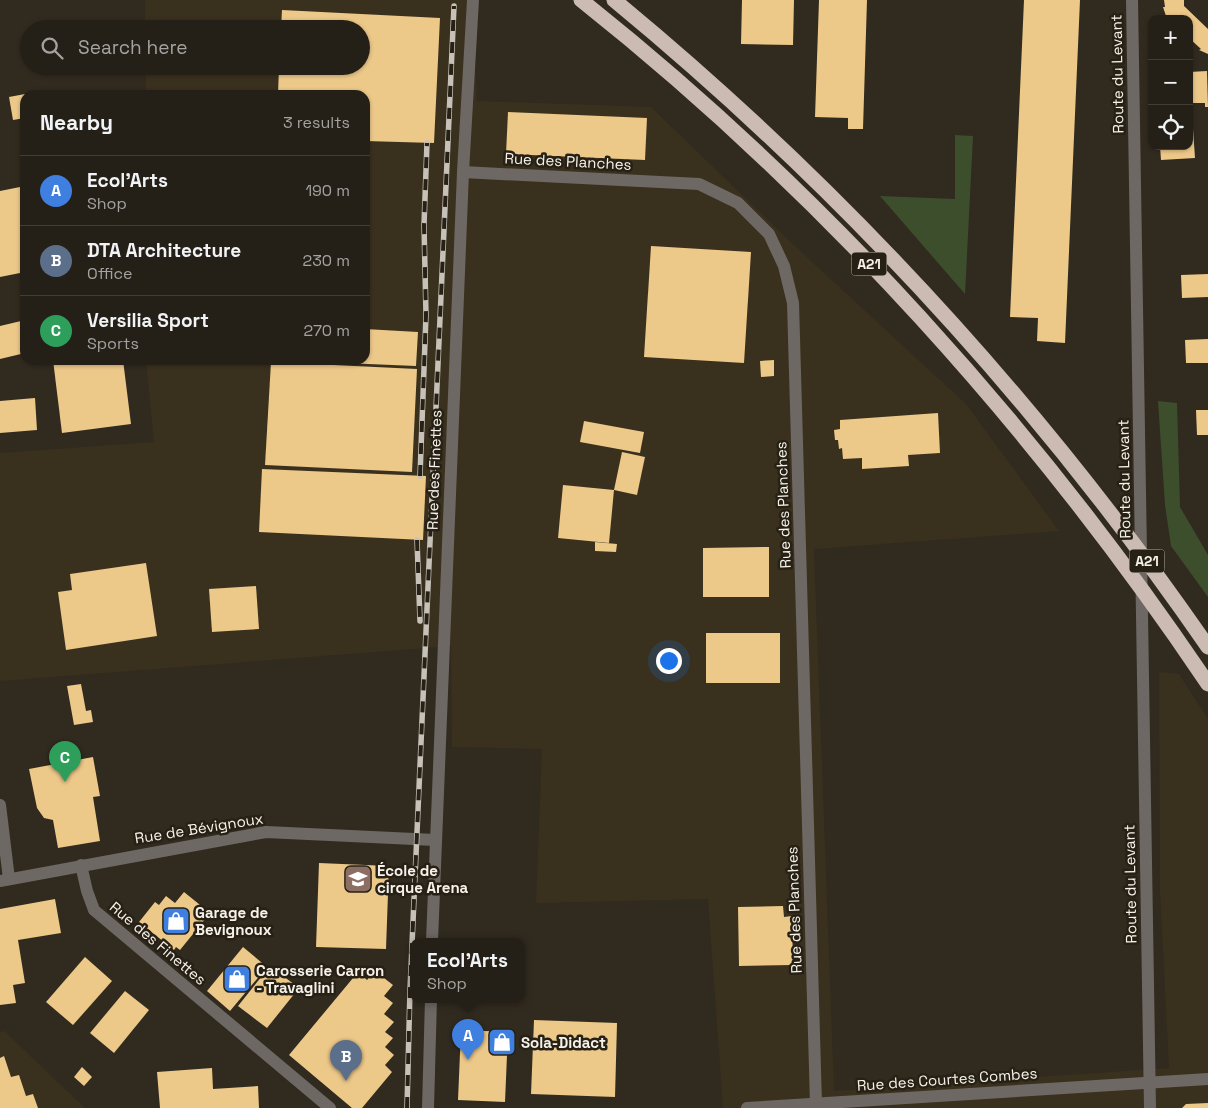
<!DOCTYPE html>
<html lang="en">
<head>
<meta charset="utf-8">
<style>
  :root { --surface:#252017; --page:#312d24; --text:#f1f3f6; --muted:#a3a3a1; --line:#423e36; --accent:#1a73e8 }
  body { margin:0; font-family:"Space Grotesk",sans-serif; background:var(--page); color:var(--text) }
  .controls { position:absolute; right:15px; top:15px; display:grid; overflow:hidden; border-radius:10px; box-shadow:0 1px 4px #0004 }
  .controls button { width:45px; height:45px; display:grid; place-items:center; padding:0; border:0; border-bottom:1px solid var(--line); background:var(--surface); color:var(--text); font:25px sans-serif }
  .you { position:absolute; left:668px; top:660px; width:18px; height:18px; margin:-12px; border:4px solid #fff; border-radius:50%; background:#1a73e8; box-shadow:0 0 0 8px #1a73e833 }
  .badge { display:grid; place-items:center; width:32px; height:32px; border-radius:50%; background:var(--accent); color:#fff; font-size:16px; font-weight:700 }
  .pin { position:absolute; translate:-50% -41px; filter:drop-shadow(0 1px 2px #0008) }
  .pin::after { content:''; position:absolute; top:26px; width:18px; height:15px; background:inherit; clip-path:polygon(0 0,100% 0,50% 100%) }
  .popup { position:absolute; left:410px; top:938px; width:115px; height:65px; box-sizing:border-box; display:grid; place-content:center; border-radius:10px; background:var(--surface); filter:drop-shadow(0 1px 4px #0005); font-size:16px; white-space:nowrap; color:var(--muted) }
  .popup b { font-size:19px; color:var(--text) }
  .popup::after { content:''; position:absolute; left:50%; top:100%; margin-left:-10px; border:10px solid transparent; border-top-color:var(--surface) }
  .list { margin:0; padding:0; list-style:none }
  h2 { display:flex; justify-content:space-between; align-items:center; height:65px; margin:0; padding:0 20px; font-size:21px }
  h2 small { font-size:16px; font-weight:400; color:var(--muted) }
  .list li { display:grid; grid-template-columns:32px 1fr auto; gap:15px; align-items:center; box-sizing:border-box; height:70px; padding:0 20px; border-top:1px solid var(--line) }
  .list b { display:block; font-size:19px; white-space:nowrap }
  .list p { margin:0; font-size:16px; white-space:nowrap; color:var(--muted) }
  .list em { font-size:16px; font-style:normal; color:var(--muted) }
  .icon { flex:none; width:28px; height:28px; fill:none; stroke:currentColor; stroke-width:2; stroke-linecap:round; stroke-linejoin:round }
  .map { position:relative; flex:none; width:1208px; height:1108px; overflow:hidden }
  .search { position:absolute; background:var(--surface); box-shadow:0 1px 4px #0004; left:20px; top:20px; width:350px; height:55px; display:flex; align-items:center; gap:12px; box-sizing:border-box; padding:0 18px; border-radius:28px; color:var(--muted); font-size:19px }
  .panel { position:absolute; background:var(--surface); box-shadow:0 1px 4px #0004; left:20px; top:90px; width:350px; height:275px; border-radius:15px }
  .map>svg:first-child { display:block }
</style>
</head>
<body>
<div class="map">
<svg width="1208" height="1108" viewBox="0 0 1208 1108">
  <rect width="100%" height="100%" fill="#312a1f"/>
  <g fill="#3a301e">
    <polygon points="145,0 472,0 477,101 651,107 797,248 966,404 1059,531 814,549 834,1091 1169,1068 1160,891 1159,672 1179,674 1208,719 1208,1108 723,1108 708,899 536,903 542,749 452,747 451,646 0,681 0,453 154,442 146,360 365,360 365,95 146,95 146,66 361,66 361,29 145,29"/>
    <polygon points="4,1031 85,1108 0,1108 0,1032"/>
  </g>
  <g fill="#3d4e2c">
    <polygon points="955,135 973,136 965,294 880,196 955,199"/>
    <polygon points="1158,401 1177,403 1180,507 1208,555 1208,597 1171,546 1165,505"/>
  </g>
  <g fill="#ecc889">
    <polygon points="742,0 794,0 793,45 741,44"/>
    <polygon points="819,0 867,0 863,129 848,129 848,118 815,117"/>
    <polygon points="1024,0 1080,0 1065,343 1037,341 1038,318 1010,317"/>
    <polygon points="1164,0 1184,0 1184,6 1208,29 1208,54 1199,50 1201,49 1189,38 1189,19 1167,19 1163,7 1165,7"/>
    <polygon points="282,10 440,18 434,143 365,141 365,95 278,95 279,66 361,66 361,29 281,29"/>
    <polygon points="1207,71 1208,107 1205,107 1205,103 1189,103 1189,72"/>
    <polygon points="25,94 25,118 13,120 9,97"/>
    <polygon points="508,112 647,118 645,160 506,154"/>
    <polygon points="1189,129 1193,129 1195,158 1161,160 1160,146 1189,146"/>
    <polygon points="25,186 25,272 0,277 0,191"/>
    <polygon points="651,246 751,252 744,363 644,357"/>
    <polygon points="1208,274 1208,297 1182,298 1181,275"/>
    <polygon points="21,321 25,353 0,359 0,326"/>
    <polygon points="365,329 418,332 416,366 320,362 365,360"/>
    <polygon points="1208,339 1208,363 1186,363 1185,340"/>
    <polygon points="53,360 123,360 131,424 62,433"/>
    <polygon points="774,360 774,376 761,377 760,361"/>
    <polygon points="271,362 417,369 412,472 265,465"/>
    <polygon points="35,398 37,430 0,433 0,401"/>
    <polygon points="1196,410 1208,410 1208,435 1197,435"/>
    <polygon points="938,413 940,453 908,455 909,466 862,469 862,458 843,459 842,448 839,449 838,440 835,440 834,430 840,429 840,420"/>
    <polygon points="584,421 644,432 640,453 580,442"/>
    <polygon points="622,452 645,457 637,495 614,490"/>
    <polygon points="262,469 426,476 423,540 259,532"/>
    <polygon points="563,485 614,490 609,543 558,538"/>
    <polygon points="595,542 617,544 616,552 595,551"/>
    <polygon points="769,547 769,597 703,597 703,548"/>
    <polygon points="146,563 157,636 66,650 58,592 72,590 70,574"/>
    <polygon points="256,586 259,629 212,632 209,589"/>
    <rect x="706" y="633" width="74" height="50"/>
    <polygon points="81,684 86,711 91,710 93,722 74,725 67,686"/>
    <polygon points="93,757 100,796 93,797 100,841 58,848 53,820 44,818 37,808 29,769"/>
    <polygon points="319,863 389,866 386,949 316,947"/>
    <polygon points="184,892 210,913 180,950 176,947 174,950 139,922 155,902 159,905 166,896 175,903"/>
    <polygon points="55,899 61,933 18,940 25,983 13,985 16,1003 0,1005 0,909"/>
    <polygon points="783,906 784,917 792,916 793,965 739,966 738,907"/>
    <polygon points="243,947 267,967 230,1011 207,991"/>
    <polygon points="85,957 112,981 73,1025 46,1002"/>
    <polygon points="270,966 299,988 267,1028 238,1006"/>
    <polygon points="375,971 393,985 384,996 393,1003 384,1014 394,1022 385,1032 393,1038 385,1047 394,1055 385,1065 392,1072 362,1108 352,1108 289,1055 358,972 367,980"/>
    <polygon points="125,991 149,1010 114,1053 90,1033"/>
    <polygon points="534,1020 617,1023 615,1097 531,1094"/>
    <polygon points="461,1030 508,1032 505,1102 458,1100"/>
    <polygon points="4,1056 11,1077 19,1075 26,1096 33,1094 38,1108 0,1108 0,1058"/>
    <polygon points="82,1067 92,1077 84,1086 74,1077"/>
    <polygon points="212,1068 213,1089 258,1086 259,1108 160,1108 157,1072"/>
    <polygon points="1208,1103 1208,1108 1182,1108 1186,1104"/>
  </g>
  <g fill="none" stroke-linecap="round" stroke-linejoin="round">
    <g stroke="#6e6864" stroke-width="12">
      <polyline points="1132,0 1150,1108"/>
      <polyline points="463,172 699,184 738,203 769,234 784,266 793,303 816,1104"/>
      <polyline points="0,805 9,879"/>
      <polyline points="81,865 87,891 94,910 330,1108"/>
      <polyline points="0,881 266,832 435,840"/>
      <polyline points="432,941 463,172 473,0"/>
      <polyline points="428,1108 431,999"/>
      <polyline points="747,1108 1208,1079"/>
    </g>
    <g stroke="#cbbbb2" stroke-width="15">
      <path d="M581,0c243,193 454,427 627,684"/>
      <path d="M614,0c227,187 427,405 594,647"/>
    </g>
    <defs>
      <g id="rail">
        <polyline points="420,476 426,315 424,225 427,143"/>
        <polyline points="417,540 420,621"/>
        <polyline points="407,1108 410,989 454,6"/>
      </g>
    </defs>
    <use href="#rail" stroke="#c7c2b9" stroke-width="5.5"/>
    <use href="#rail" stroke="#272115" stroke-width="4" stroke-dasharray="11" stroke-linecap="butt"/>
  </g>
  <defs>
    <symbol id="school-square" viewBox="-11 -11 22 22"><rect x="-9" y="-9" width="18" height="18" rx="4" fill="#8d6e63" stroke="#272115"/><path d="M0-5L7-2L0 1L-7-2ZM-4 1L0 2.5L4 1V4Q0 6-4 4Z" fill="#fff"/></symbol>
    <symbol id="shop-square" viewBox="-11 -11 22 22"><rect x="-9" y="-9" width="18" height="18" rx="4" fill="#3f7fe0" stroke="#272115"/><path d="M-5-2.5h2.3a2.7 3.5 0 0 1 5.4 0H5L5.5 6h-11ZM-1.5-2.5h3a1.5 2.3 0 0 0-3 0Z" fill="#fff"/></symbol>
  </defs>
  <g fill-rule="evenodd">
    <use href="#school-square" x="342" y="863" width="32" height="32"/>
    <use href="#shop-square" x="160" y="905" width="32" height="32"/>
    <use href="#shop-square" x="221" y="963" width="32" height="32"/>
    <use href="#shop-square" x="486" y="1026" width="32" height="32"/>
  </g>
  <g text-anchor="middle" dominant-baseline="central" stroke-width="5" stroke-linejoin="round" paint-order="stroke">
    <g fill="#272115" stroke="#b8b3aa" stroke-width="1">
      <rect x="851.5" y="252.5" width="35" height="23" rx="4"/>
      <rect x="1129.5" y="549.5" width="35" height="23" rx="4"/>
    </g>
    <g font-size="14" font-weight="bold" fill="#f6f2ea">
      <text x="869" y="264">A21</text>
      <text x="1147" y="561">A21</text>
    </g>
    <g font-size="15" fill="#f6f2ea" stroke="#272115">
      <text transform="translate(1117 74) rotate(-91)">Route du Levant</text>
      <text transform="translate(568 161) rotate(3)">Rue des Planches</text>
      <text transform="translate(434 470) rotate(-88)">Rue des Finettes</text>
      <text transform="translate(1124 479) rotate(-91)">Route du Levant</text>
      <text transform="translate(783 505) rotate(-92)">Rue des Planches</text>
      <text transform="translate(199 828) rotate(-9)">Rue de Bévignoux</text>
      <text transform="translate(1130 884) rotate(-91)">Route du Levant</text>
      <text transform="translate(794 910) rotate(-92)">Rue des Planches</text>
      <text transform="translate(158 943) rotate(40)">Rue des Finettes</text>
      <text transform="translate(947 1079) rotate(-4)">Rue des Courtes Combes</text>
    </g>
    <g font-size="15" font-weight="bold" fill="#f6f2ea" stroke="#272115" text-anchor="start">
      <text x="377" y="870">École de<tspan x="377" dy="17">cirque Arena</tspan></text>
      <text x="195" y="912">Garage de<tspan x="195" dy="17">Bevignoux</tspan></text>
      <text x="256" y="970">Carosserie Carron<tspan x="256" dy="17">- Travaglini</tspan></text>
      <text x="521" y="1042">Sola-Didact</text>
    </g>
  </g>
</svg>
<div class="controls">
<button>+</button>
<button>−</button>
<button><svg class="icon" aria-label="locate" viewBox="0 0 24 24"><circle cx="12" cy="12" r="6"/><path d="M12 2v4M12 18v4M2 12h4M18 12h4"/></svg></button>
</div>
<div class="you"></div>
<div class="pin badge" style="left:468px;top:1060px;background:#3f7fe0">A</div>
<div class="popup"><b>Ecol'Arts</b>Shop</div>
<div class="pin badge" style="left:346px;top:1081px;background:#5c6f8a">B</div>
<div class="pin badge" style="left:65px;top:782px;background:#2e9e5b">C</div>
<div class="search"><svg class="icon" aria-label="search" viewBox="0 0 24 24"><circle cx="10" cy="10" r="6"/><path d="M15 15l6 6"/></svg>Search here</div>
<section class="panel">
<h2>Nearby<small>3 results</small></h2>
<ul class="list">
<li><span class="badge" style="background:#3f7fe0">A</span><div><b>Ecol'Arts</b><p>Shop</p></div><em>190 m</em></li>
<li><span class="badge" style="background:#5c6f8a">B</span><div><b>DTA Architecture</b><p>Office</p></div><em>230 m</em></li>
<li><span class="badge" style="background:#2e9e5b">C</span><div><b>Versilia Sport</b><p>Sports</p></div><em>270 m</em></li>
</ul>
</section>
</div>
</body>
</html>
